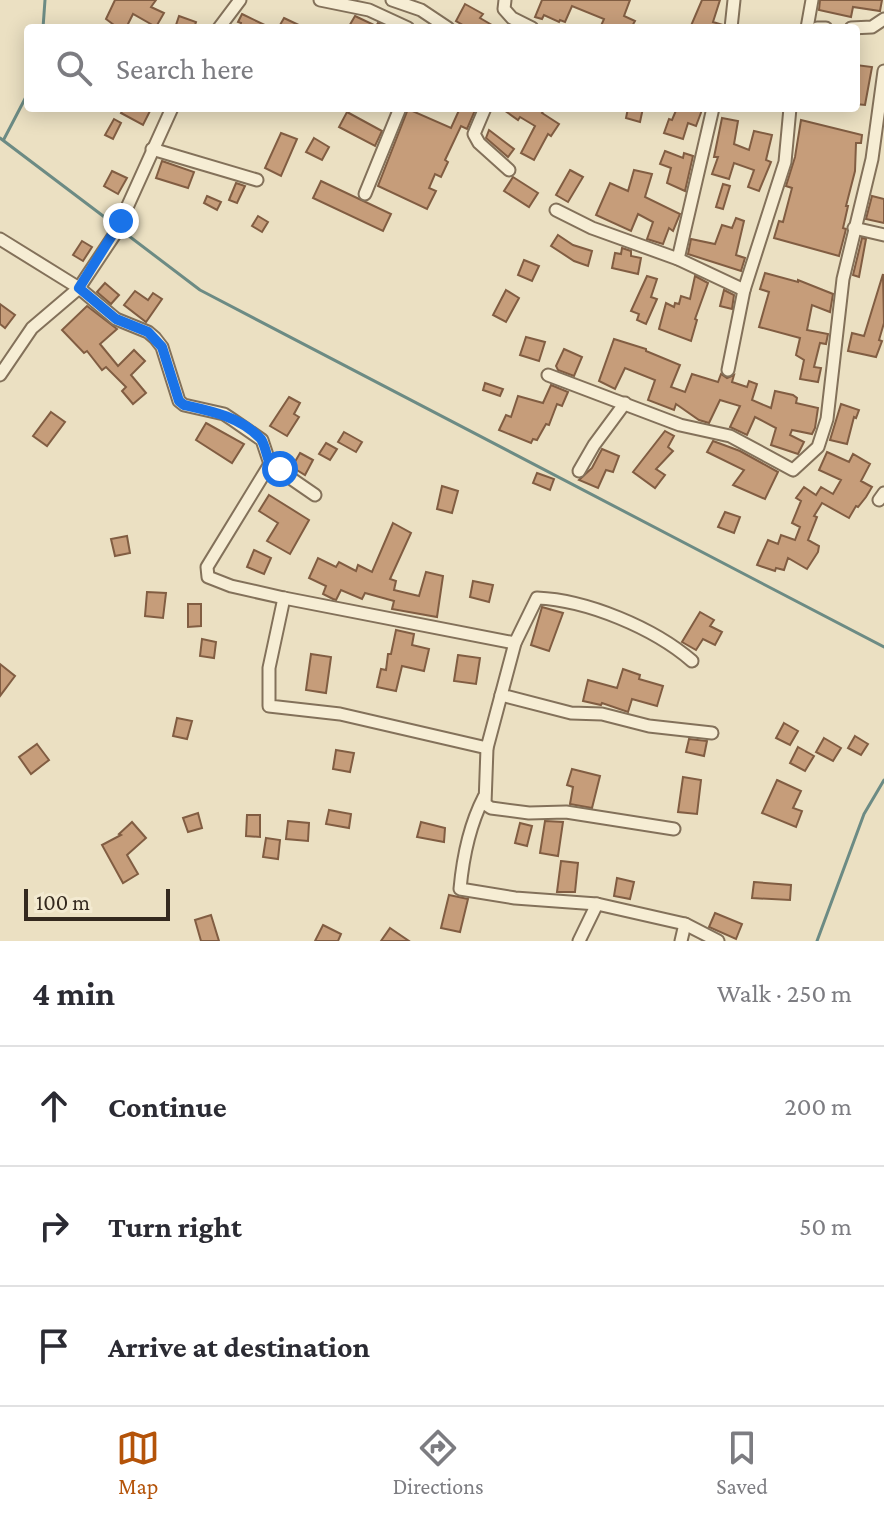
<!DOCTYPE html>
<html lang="en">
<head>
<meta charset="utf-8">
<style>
  :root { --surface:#fff; --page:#f7f7f7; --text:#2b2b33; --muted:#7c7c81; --line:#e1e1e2; --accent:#b45309 }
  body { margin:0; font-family:"Crimson Pro",serif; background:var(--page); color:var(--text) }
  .scale { position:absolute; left:24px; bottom:20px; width:146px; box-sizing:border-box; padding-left:8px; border:4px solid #34291e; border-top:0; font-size:22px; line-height:28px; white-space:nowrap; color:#34291e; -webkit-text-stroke:6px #f3ead1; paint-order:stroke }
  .stop { position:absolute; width:24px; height:24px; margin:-18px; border:6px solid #1a73e8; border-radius:50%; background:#fff }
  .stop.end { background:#1a73e8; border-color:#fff; box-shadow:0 2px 8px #0008 }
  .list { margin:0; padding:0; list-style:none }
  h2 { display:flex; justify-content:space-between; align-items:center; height:104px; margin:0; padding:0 32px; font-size:34px }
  h2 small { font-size:26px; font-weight:400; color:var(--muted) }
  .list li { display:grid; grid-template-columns:52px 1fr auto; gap:24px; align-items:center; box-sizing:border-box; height:120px; padding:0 32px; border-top:2px solid var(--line) }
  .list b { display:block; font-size:30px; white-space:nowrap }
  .list em { font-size:26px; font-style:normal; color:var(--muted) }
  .icon { flex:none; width:44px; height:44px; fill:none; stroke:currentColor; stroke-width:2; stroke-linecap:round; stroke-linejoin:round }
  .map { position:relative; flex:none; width:884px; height:941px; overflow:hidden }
  .search { position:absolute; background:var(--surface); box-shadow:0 4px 20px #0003; left:24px; right:24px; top:24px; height:88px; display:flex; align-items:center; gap:20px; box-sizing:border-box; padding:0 28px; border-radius:8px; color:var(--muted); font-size:30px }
  .sheet { height:464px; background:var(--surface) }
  nav { display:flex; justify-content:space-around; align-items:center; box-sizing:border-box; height:112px; border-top:2px solid var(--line); background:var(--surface); font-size:22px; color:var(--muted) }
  nav a { display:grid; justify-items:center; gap:4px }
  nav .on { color:var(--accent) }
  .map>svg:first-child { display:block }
</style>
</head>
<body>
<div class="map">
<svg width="884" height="941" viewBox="0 0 884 941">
  <rect width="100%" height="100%" fill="#ebe0c2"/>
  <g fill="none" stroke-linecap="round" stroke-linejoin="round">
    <g stroke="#6c8b84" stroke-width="3">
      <polyline points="43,28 45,0"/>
      <polyline points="0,138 115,225"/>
      <polyline points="4,139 28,93"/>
      <polyline points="121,230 200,290 884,647"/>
      <polyline points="817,941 864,814 884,780"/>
    </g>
  </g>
  <g fill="#c69d7a" stroke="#815d42" stroke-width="2">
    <polygon points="115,0 156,0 151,7 164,13 156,27 133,14 126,28 118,28 106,19"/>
    <polygon points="542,0 630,0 624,16 635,21 631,28 600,28 604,19 572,6 565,22 560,20 559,22 544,15 542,19 535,17"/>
    <polygon points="702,0 720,0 713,22 723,25 723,28 690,28"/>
    <polygon points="820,0 882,0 880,11 853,7 851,17 819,10"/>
    <polygon points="465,4 483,14 480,18 497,28 468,28 456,21"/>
    <polygon points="242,14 271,28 240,28 241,23 238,22"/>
    <polygon points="179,16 196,22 194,28 175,28"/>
    <polygon points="355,16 376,26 378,23 388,28 348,28"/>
    <polygon points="284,18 305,28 287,28 280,25"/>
    <polygon points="856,65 872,67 865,105 856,104"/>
    <polygon points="124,108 144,108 150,111 143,125 121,113"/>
    <polygon points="460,108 476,108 467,129 461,126 445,160 448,162 441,177 435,174 429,188 436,191 427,209 378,186 408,109 451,128"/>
    <polygon points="501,108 545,108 542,113 559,124 551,136 548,134 534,160 521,153 535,126 520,117 518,120"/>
    <polygon points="628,108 643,108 640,122 626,118"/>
    <polygon points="677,108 702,110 696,126 688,123 683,139 664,133 669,119 672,120"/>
    <polygon points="347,112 382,131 375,146 339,127"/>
    <polygon points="722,118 738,121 734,144 749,150 754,131 772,135 766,160 771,162 759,191 748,187 754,170 734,163 729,179 712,174 718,157 714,157"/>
    <polygon points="114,119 121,123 113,139 105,135"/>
    <polygon points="801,120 862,135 861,143 856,143 855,171 846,206 848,206 843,228 846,229 845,233 839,256 774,238 779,221 783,222 792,188 786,186 795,157"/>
    <polygon points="489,130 514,149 508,157 486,138"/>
    <polygon points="281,133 297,139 281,176 265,168"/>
    <polygon points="314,138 329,147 322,160 306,152"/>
    <polygon points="665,151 683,158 684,153 693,156 685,191 667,183 671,168 660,164"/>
    <polygon points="162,161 194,172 188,188 156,178"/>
    <polygon points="570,170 583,177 568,202 556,195"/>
    <polygon points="634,170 652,174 645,197 680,214 673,231 669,228 663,244 647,239 653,222 638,214 631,231 596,215 610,183 628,191"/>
    <polygon points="112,171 127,178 118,194 104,186"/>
    <polygon points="513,177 538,193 529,207 504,191"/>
    <polygon points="321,181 391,214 383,231 313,198"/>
    <polygon points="236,183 245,186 237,203 229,200"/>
    <polygon points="723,184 730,186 723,209 716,207"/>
    <polygon points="207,196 221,202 217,210 204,203"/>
    <polygon points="872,196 884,199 884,223 866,219"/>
    <polygon points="258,216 268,222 262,232 252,226"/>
    <polygon points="736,218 744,221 736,255 745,258 741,271 688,254 691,239 715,244 722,225 732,228"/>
    <polygon points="558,235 573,245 592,251 588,266 574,261 551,246"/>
    <polygon points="862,238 866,239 859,277 853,275"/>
    <polygon points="82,241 92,247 83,261 73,255"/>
    <polygon points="622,248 631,251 631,256 641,258 638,274 612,268 615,253 621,254"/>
    <polygon points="524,260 539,266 532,281 518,275"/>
    <polygon points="765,273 798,282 798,280 833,294 830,312 812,305 807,330 828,334 826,344 820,343 814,367 821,368 818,382 800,379 804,360 796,355 800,338 759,327 769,292 760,289"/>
    <polygon points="883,274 884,323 879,340 882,341 876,357 848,351 852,333 864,336"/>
    <polygon points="647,276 657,279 651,297 657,299 646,324 637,320 639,314 631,311"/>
    <polygon points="695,276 708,283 695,319 697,320 691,341 659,329 666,303 674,307 675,303 679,304 681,296 690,299"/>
    <polygon points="105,283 119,295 111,304 97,292"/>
    <polygon points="506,290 519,298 506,322 493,315"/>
    <polygon points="724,290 734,295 732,309 720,306"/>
    <polygon points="135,291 148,300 153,293 162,299 146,322 124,305"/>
    <polygon points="0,304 15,315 5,328 0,324"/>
    <polygon points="87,306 117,329 100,344 118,366 134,350 145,361 131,375 146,393 133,404 122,391 126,387 106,367 102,370 87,351 84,353 62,330"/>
    <polygon points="526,337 545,342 539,361 520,355"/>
    <polygon points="614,339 646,349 646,351 680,365 671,387 685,392 692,374 718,382 721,374 727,378 734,375 732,382 747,387 749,381 757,384 752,400 771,408 775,391 793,395 797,398 796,403 818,408 815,428 812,434 792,430 790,435 804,442 798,454 771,445 776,428 755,417 747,435 730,427 740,406 720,400 709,423 699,420 676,404 674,410 648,400 655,380 625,368 615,389 599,381"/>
    <polygon points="564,349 582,357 574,376 558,370 556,366"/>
    <polygon points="485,383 503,389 500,396 483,390"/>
    <polygon points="551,385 568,392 562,406 557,404 549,425 546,424 537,440 533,439 531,443 499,430 506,415 511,417 518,396 543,403"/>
    <polygon points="289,397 300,403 294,414 299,417 287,436 270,426"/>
    <polygon points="841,404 859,410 856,418 854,417 847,444 830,440"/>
    <polygon points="51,412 65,422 47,446 33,436"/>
    <polygon points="206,423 244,444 232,463 196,440"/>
    <polygon points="665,431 674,436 668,447 673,451 656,469 665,475 655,488 633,472"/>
    <polygon points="344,432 362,442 356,452 338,442"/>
    <polygon points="713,441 740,451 778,472 765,499 733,485 744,470 707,452"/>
    <polygon points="326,443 337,449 330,460 319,454"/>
    <polygon points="602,449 619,456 613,472 606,470 598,488 579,480 592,468"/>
    <polygon points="827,452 849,462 853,454 870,464 861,481 872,487 866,497 858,507 856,506 849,518 822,503 814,516 817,517 808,540 819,546 818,552 807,569 788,558 784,570 776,568 775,571 757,565 768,540 778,544 781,535 795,540 800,527 792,523 801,501 796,498 804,487 816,495 821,487 833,494 841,480 819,470"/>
    <polygon points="300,453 313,460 305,475 292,467"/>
    <polygon points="537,473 554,479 550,490 533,483"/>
    <polygon points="442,486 458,491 452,513 437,509"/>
    <polygon points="269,495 309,520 290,554 267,541 278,523 259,511"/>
    <polygon points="725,512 740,517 734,533 718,527"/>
    <polygon points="393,523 411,533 390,579 396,581 394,590 419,596 426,572 443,576 437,617 392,609 394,601 365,593 362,599 341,590 336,600 333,599 323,594 326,586 309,578 318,558 336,567 339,562 356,571 358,565 372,572"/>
    <polygon points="127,536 130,553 115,556 111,539"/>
    <polygon points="254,550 271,558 264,574 247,567"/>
    <polygon points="473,581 493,585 489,602 470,597"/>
    <polygon points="147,592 166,593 163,618 145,616"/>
    <polygon points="188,604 201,604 201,626 188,627"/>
    <polygon points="542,607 563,613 549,651 531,645"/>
    <polygon points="700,612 714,620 710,626 722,632 715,645 703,639 696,650 682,642"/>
    <polygon points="396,630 414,634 412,645 429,649 424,671 402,666 396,691 377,687 381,669 386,670 388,654 391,654"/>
    <polygon points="202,639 216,642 214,658 200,656"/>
    <polygon points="311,654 331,657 326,693 306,690"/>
    <polygon points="458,655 480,658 476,684 454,681"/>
    <polygon points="0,664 15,676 0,696"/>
    <polygon points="623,669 640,675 639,679 663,686 657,706 632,699 628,712 602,703 601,705 583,701 588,680 617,688"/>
    <polygon points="177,718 192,721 187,739 173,736"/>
    <polygon points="784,723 798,731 790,745 776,738"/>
    <polygon points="855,736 868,744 861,755 848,748"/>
    <polygon points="824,738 841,748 833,761 816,752"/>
    <polygon points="689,739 707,741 704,756 686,752"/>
    <polygon points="37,744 49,760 31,774 19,757"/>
    <polygon points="798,747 814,756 805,771 790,763"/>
    <polygon points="336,750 354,753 350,772 333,769"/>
    <polygon points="572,769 600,776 592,808 570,804 573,787 567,785"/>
    <polygon points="683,777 701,780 697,814 678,812"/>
    <polygon points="777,780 801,791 793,808 802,811 796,827 762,813"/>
    <polygon points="329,810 351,814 349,828 326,824"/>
    <polygon points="198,813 202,828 188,832 183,818"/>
    <polygon points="247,815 260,815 260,837 246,836"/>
    <polygon points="288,821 309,823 308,841 286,839"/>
    <polygon points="545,821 563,822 558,856 540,853"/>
    <polygon points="132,822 146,838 127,855 138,874 123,883 102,845 121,835 119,834"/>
    <polygon points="421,822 445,828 444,842 417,837"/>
    <polygon points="520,823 532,826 527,846 515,843"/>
    <polygon points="266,838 280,840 278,859 263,857"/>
    <polygon points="561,861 578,863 575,892 557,892"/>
    <polygon points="617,878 634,882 630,899 614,896"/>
    <polygon points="754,882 791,885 790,900 752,898"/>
    <polygon points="449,895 468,899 460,932 441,928"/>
    <polygon points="715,913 742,924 736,939 709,927"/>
    <polygon points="211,915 219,941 201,941 195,920"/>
    <polygon points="323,925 341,934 338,941 315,941"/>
    <polygon points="390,928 409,941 381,941"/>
  </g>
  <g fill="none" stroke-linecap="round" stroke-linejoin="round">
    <defs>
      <g id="minor">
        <polyline points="320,0 369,10 408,28"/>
        <polyline points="392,0 421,10 448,28"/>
        <polyline points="505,0 504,9 512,18 532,28"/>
        <polyline points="219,28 240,0"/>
        <polyline points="731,28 734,0"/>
        <polyline points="807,28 812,0"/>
        <polyline points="817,28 826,28"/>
        <polyline points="851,28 872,27 884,19"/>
        <polyline points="485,108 474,134 479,143 509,170"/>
        <polyline points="152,149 257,180"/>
        <polyline points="365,194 400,108"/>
        <polyline points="556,210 592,228 678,259 744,290"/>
        <polyline points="854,228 884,235"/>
        <polyline points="0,239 79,288 116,319 148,332 155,338 162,347 179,401 184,405 224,414 233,420 262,440 270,464 315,495"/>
        <polyline points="678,259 713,108"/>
        <polyline points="728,370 744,290 785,162 790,108"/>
        <polyline points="0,375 32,328 79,288 115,234 172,108"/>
        <polyline points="548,375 680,425 730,436 793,470 818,447 827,419 843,279 872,159 884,71"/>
        <polyline points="270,464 207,567 208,577 231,586 284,598 515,643"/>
        <polyline points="579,471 594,445 625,403"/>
        <polyline points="879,500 884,493"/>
        <polyline points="284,598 269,668 269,706 340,714 487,748"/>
        <polyline points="501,695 571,713 602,714 649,726 712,733"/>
        <path d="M484,797c-15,29 -21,59 -24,92l55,9 82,6"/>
        <path d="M674,829l-108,-17 -37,1 -38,-5 -6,-4 2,-56 28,-105 22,-45c50,2 117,30 155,63"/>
        <polyline points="579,941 597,904 685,924 718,941"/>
        <polyline points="681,941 685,924"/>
      </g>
    </defs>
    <use href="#minor" stroke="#83715a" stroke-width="15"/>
    <use href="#minor" stroke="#f6edd4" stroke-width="11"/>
  </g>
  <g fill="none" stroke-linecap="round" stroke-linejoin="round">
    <path stroke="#1a73e8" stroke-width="10" d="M121,221l-42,67 37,31 32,13 14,15 17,54 5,4c27,6 57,12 77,34 4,6 6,18 9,25l10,5"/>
  </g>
</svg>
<div class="scale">100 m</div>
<div class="stop" style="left:280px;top:469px"></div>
<div class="stop end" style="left:121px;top:221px"></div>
<div class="search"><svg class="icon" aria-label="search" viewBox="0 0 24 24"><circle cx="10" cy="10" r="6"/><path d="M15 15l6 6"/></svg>Search here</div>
</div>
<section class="sheet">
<h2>4 min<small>Walk · 250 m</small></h2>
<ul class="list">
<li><svg class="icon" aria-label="ahead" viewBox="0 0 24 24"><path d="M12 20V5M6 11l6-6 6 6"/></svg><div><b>Continue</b></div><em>200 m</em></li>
<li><svg class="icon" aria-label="right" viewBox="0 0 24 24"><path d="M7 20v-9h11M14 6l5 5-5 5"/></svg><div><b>Turn right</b></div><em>50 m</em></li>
<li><svg class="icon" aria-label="arrive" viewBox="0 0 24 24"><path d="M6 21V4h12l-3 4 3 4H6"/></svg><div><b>Arrive at destination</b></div></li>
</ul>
</section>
<nav>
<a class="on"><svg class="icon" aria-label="map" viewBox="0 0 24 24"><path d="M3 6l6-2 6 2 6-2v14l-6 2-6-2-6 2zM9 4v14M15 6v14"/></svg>Map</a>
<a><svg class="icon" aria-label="directions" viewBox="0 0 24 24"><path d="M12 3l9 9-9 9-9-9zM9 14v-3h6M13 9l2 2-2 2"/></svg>Directions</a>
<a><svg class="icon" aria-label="saved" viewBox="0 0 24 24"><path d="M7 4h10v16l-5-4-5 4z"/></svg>Saved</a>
</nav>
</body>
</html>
